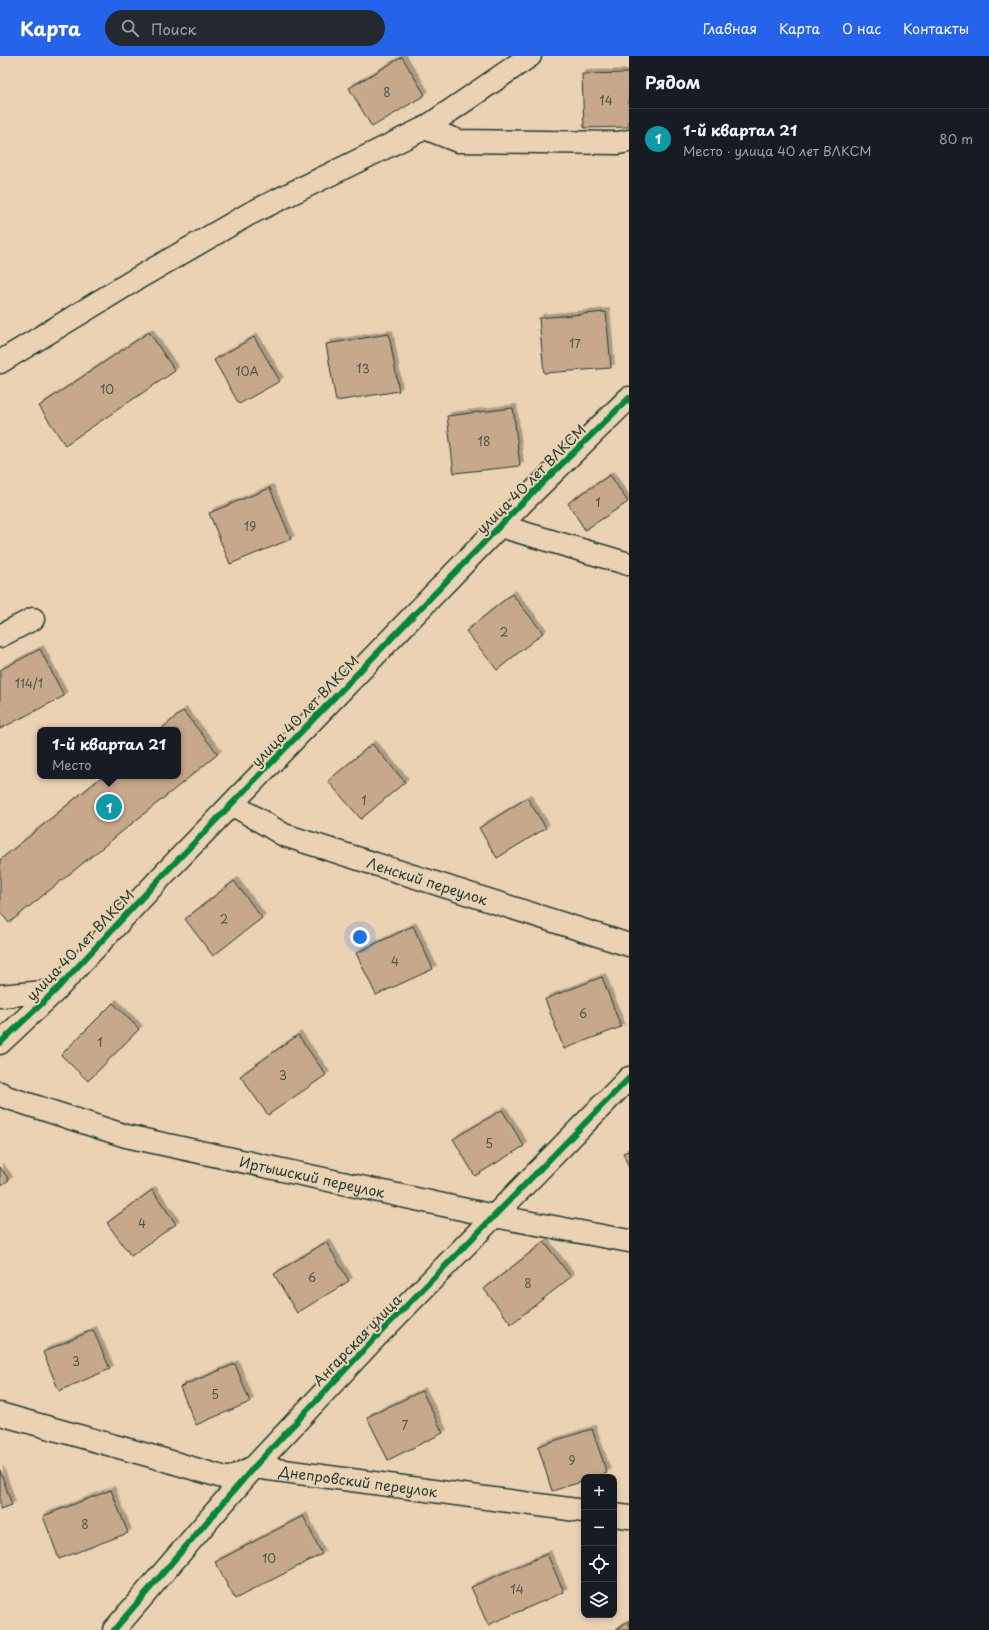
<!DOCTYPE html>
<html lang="ru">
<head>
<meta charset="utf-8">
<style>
  :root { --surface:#171b24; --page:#242831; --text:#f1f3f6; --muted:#9ea1a6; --line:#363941; --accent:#2563eb }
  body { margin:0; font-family:"Playpen Sans",sans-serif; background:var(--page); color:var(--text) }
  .controls { position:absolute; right:12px; bottom:12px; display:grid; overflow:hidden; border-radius:8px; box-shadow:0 2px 6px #0003 }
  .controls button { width:36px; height:36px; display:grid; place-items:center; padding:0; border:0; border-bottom:1px solid var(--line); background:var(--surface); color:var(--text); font:20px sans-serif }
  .you { position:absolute; left:360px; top:881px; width:14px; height:14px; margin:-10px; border:3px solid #fff; border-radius:50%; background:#1a73e8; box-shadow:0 0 0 6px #1a73e833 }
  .badge { display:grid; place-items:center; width:26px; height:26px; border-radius:50%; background:var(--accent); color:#fff; font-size:13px; font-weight:700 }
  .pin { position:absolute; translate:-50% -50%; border:2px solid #fff; box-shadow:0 1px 4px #0006 }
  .popup { position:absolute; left:37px; top:671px; width:144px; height:52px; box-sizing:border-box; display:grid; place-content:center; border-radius:8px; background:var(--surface); filter:drop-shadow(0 1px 3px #0005); font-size:13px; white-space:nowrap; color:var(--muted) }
  .popup b { font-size:15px; color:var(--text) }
  .popup::after { content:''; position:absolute; left:50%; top:100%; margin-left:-8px; border:8px solid transparent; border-top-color:var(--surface) }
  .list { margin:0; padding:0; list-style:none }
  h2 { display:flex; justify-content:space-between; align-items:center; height:52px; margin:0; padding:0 16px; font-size:17px }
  h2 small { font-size:13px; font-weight:400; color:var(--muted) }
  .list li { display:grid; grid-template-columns:26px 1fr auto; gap:12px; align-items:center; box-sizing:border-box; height:60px; padding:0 16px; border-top:1px solid var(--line) }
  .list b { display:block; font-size:15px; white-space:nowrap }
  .list p { margin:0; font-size:13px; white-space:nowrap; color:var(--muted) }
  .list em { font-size:13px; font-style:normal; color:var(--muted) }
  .icon { flex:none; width:22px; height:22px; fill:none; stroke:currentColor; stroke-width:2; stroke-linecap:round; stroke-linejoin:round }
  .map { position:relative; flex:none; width:629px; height:1574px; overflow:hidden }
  header { display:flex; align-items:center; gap:24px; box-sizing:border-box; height:56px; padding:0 20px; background:var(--accent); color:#fff }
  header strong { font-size:19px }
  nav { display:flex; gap:22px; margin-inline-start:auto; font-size:14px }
  .search { width:280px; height:36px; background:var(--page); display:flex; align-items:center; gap:10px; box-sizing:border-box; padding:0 14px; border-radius:22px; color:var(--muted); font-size:15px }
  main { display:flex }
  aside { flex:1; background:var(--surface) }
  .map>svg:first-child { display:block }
</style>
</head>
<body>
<header>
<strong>Карта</strong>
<div class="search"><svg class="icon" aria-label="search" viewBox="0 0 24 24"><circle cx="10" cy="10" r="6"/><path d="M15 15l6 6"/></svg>Поиск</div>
<nav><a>Главная</a><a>Карта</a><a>О нас</a><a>Контакты</a></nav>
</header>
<main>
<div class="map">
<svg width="629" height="1574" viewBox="0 0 629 1574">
  <defs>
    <filter id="shadow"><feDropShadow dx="3.5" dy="-3.5" stdDeviation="0" flood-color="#0004"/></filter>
  </defs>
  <rect width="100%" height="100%" fill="#ebd2b3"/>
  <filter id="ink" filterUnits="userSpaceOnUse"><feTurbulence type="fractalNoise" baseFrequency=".025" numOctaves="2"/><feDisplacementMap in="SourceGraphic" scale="8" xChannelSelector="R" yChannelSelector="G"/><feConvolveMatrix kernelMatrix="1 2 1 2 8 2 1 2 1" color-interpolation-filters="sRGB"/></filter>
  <g filter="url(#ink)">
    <g fill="#c8a88a" stroke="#1f3d34" filter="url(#shadow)">
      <polygon points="402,1 425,39 372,71 349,32"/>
      <polygon points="629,17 629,71 584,72 582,18"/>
      <polygon points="606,256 611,312 544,317 539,262"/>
      <polygon points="149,276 175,315 65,389 39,350"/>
      <polygon points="389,278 399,335 336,345 326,288"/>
      <polygon points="254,281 280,325 239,348 214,304"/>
      <polygon points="513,352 520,410 454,417 447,360"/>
      <polygon points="610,419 628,446 585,474 568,447"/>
      <polygon points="270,432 291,483 230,508 209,457"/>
      <polygon points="512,538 543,577 497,614 466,575"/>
      <polygon points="40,593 64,640 0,673 0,614"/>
      <polygon points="183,655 218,698 9,867 0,856 0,804 103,720 178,720 178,674 160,674"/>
      <polygon points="372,688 405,726 361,763 328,725"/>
      <polygon points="527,742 546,772 497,802 479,772"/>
      <polygon points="234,825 262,862 213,900 185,863"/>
      <polygon points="413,870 433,913 376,939 356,897"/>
      <polygon points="602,921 621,971 564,993 545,943"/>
      <polygon points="113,947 139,973 88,1025 61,999"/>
      <polygon points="298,979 326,1019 268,1059 240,1020"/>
      <polygon points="502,1054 524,1090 475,1120 453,1083"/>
      <polygon points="629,1095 629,1112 623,1097"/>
      <polygon points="0,1111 9,1124 0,1130"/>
      <polygon points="152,1134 176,1168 131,1200 107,1167"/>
      <polygon points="326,1186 349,1225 297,1257 274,1218"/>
      <polygon points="544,1186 571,1221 511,1268 484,1233"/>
      <polygon points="93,1274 110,1313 59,1335 43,1296"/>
      <polygon points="235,1308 250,1346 196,1369 180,1331"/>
      <polygon points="422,1335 443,1377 388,1404 367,1361"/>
      <polygon points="592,1373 607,1417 595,1421 584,1421 584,1425 552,1435 538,1390"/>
      <polygon points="0,1414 12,1449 0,1453"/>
      <polygon points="111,1434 128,1477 59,1503 43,1460"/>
      <polygon points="303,1460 322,1498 235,1543 215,1506"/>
      <polygon points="547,1498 564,1536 488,1569 471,1531"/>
      <polygon points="629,1565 629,1574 616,1574 616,1573"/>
    </g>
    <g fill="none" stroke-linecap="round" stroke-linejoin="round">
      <defs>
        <g id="minor">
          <polyline points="530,0 425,72 458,85 618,87 629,85"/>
          <polyline points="0,306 133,225 249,158 425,72"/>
          <polyline points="500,470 629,508"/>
          <polyline points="0,580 33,563"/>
          <path id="s1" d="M232,748l52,31 345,110"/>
          <polyline points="0,940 55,935"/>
          <polyline points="0,987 55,935 165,817 521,448 629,342"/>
          <path id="s2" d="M0,1037l6,4 120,39 368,80 135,25"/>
          <path id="s3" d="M0,1358l158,44 71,21 25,-12 330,44"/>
          <polyline points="614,1459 629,1461"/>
          <polyline points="114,1574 254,1411 375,1282 629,1022"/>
        </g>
      </defs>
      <use href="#minor" stroke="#1f3d34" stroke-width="25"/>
      <use href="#minor" stroke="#ebd2b3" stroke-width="22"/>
      <defs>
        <g id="cycleway">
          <polyline points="0,987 55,935 165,817 521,448 629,342"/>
          <polyline points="114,1574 254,1411 375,1282 629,1022"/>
        </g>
      </defs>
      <use href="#cycleway" stroke="#ebd2b3" stroke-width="8"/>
      <use href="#cycleway" stroke="#00873e" stroke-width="6"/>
    </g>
  </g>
  <g text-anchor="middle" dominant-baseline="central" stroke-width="4" stroke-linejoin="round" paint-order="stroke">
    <g font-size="12" fill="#49584a">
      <text x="387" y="36">8</text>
      <text x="606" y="44">14</text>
      <text x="575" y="287">17</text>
      <text x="363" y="312">13</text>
      <text x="247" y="315">10А</text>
      <text x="107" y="333">10</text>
      <text x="484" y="385">18</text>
      <text x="598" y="446">1</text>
      <text x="250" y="470">19</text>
      <text x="504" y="576">2</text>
      <text x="29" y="627">114/1</text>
      <text x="364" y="744">1</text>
      <text x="224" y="863">2</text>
      <text x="395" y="905">4</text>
      <text x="583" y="957">6</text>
      <text x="100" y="986">1</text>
      <text x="283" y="1019">3</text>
      <text x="489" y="1087">5</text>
      <text x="142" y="1167">4</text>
      <text x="312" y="1221">6</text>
      <text x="528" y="1227">8</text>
      <text x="76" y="1305">3</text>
      <text x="215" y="1338">5</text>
      <text x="405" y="1369">7</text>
      <text x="572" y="1404">9</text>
      <text x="85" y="1468">8</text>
      <text x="269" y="1502">10</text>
      <text x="517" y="1533">14</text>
    </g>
    <g font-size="14" fill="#1f3d34" stroke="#ebd2b3">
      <text transform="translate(531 423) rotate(-45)">улица 40 лет ВЛКСМ</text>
      <text transform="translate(305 655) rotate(-46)">улица 40 лет ВЛКСМ</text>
      <text stroke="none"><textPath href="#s1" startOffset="211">Ленский переулок</textPath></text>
      <text transform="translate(80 889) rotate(-46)">улица 40 лет ВЛКСМ</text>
      <text stroke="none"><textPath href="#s2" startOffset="324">Иртышский переулок</textPath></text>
      <text transform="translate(357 1284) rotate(-46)">Ангарская улица</text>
      <text stroke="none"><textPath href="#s3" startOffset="371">Днепровский переулок</textPath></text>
    </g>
  </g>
</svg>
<div class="controls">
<button>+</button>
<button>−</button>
<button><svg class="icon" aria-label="locate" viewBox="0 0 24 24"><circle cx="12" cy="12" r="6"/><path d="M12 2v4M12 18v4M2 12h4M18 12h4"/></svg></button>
<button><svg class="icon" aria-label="layers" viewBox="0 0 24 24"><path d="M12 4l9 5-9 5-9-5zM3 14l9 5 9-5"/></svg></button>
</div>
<div class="you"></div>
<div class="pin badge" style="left:109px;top:751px;background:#0f9aa8">1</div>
<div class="popup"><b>1-й квартал 21</b>Место</div>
</div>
<aside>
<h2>Рядом<small></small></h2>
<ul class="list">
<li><span class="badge" style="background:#0f9aa8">1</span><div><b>1-й квартал 21</b><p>Место · улица 40 лет ВЛКСМ</p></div><em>80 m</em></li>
</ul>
</aside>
</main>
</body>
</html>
